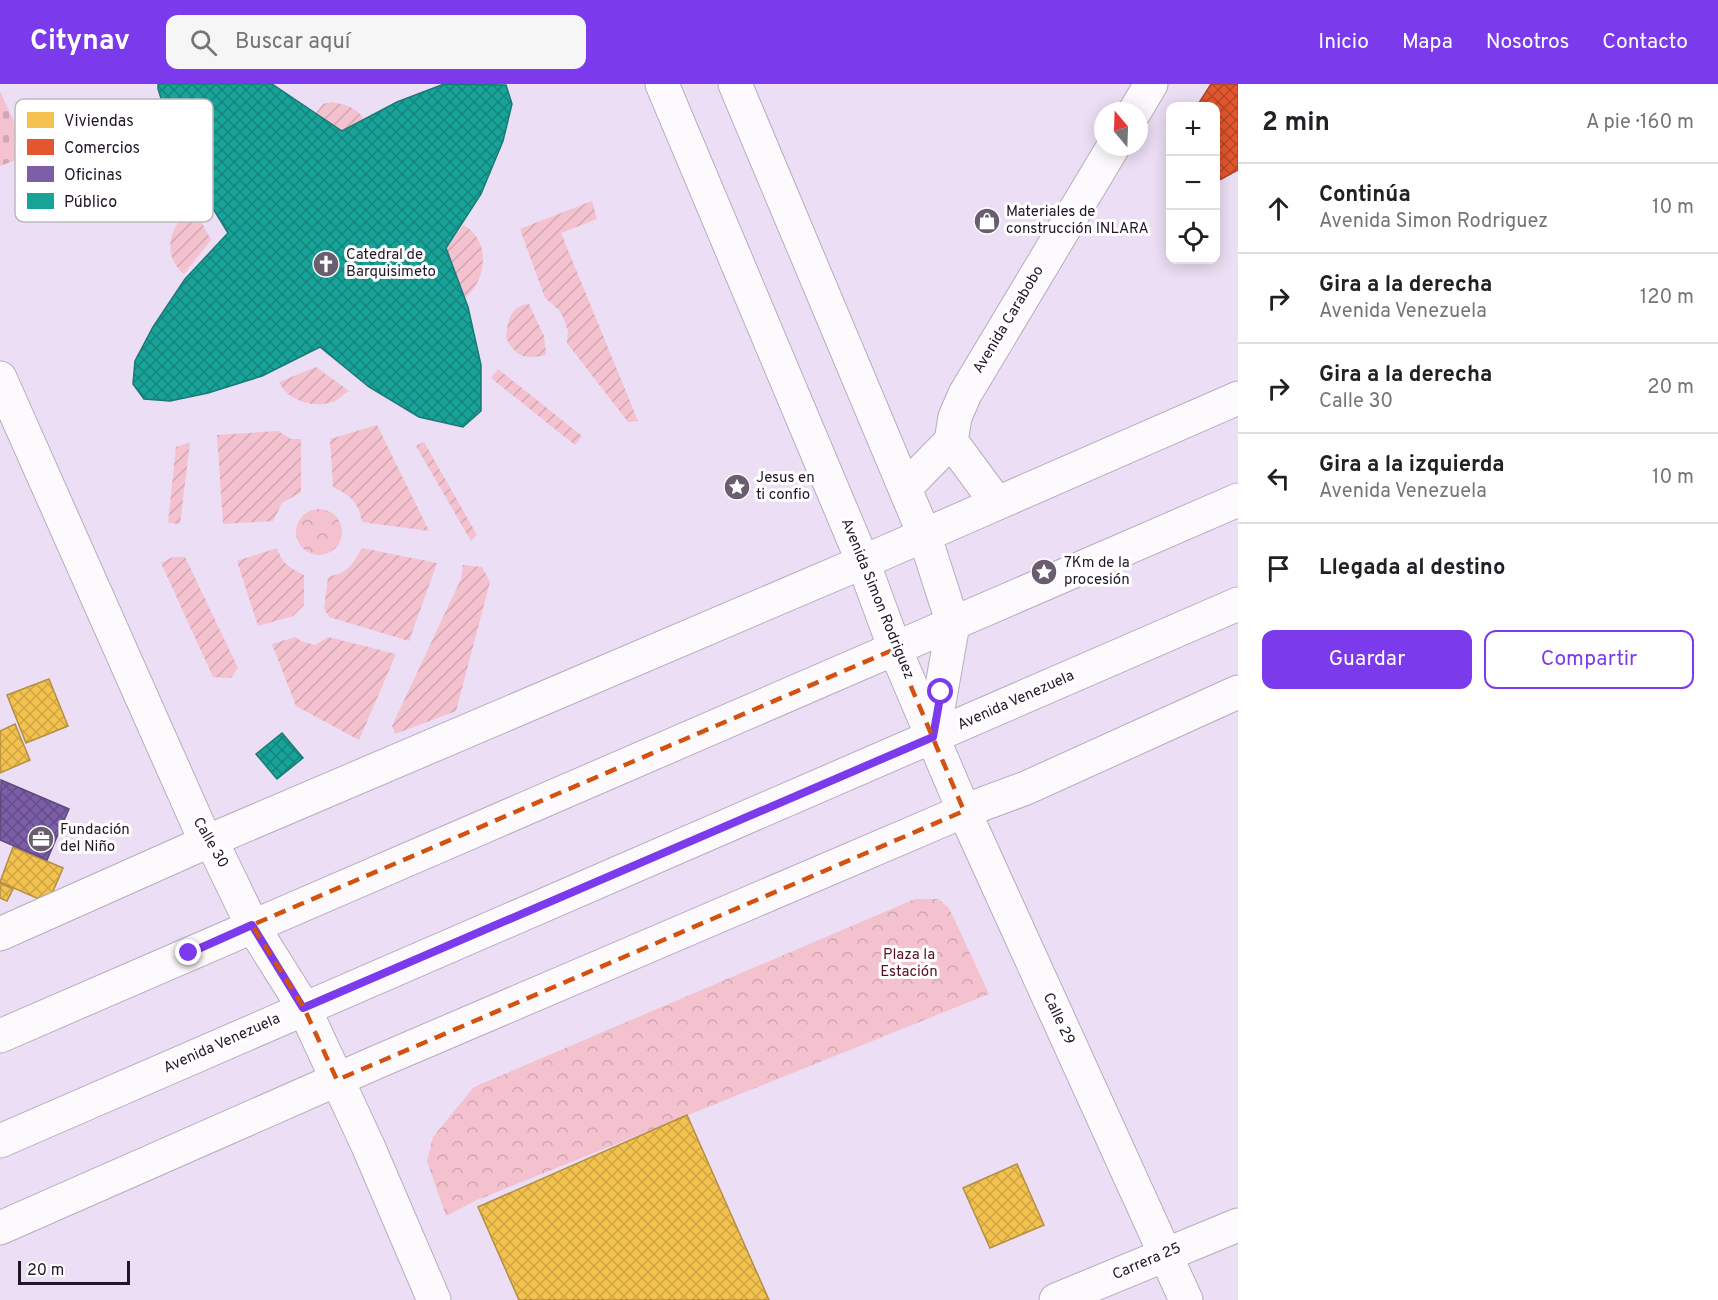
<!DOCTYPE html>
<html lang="es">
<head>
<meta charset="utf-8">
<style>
  :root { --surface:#fff; --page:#f6f6f6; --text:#202124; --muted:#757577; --line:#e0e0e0; --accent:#7c3aed }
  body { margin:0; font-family:Overpass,sans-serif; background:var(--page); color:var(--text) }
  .controls { position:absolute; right:18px; top:18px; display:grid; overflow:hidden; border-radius:12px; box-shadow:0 3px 15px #0003 }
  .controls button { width:54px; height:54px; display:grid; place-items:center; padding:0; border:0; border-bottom:2px solid var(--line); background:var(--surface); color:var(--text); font:30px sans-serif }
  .compass { position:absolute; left:1094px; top:18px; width:54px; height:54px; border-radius:50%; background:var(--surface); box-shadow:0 3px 15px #0003; rotate:341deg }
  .scale { position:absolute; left:18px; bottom:15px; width:112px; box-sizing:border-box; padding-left:6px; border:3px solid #221728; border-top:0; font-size:16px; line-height:21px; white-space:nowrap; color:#221728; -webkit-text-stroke:4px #fff; paint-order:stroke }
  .stop { position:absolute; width:18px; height:18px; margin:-14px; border:4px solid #7c3aed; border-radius:50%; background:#fff }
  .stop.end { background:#7c3aed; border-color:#fff; box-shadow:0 2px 6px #0008 }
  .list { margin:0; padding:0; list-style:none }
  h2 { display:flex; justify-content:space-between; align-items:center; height:78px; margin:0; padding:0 24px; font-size:26px }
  h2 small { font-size:20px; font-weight:400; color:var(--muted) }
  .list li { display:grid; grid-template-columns:39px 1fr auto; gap:18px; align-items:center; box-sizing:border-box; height:90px; padding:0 24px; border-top:2px solid var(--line) }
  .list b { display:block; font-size:22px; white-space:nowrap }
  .list p { margin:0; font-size:20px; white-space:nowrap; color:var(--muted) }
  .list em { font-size:20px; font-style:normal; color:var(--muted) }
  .actions { display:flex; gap:12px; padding:18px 24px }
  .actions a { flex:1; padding:14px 0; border:2px solid var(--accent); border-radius:12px; text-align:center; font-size:21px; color:var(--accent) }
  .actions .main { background:var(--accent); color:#fff }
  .icon { flex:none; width:33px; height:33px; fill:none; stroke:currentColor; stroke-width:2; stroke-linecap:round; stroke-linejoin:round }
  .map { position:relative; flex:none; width:1238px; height:1216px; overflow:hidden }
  header { display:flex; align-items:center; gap:36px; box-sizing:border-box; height:84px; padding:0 30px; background:var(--accent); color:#fff }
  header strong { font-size:28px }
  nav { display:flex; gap:33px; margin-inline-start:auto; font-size:21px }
  .search { width:420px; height:54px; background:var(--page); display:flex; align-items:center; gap:15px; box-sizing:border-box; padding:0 21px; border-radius:12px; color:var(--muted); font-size:22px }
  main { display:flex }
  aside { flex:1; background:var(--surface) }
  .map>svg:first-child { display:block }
</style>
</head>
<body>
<header>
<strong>Citynav</strong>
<div class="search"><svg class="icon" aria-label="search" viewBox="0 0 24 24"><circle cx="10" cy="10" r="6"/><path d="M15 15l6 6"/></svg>Buscar aquí</div>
<nav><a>Inicio</a><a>Mapa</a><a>Nosotros</a><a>Contacto</a></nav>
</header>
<main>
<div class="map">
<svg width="1238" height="1216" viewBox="0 0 1238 1216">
  <defs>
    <pattern id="cemetery-stones" width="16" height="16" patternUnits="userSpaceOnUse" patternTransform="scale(1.5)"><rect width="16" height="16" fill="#f4c1cf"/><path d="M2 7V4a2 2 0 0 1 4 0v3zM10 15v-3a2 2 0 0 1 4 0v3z" fill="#d1a5b2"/></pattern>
    <pattern id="park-crowns" width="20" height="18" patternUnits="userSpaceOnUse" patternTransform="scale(1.5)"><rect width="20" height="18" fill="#f4c1cf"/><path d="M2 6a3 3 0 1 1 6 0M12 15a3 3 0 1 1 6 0" fill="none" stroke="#d1a5b2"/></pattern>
    <pattern id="garden-furrows" width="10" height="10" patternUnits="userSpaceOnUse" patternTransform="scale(1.5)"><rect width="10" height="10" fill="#f4c1cf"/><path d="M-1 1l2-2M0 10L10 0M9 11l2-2" fill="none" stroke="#d1a5b2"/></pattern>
    <pattern id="homes-cross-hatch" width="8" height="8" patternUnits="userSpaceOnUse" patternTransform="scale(1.5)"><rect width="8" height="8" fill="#f2c14e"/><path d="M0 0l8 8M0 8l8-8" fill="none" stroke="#cfa544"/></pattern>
    <pattern id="shops-cross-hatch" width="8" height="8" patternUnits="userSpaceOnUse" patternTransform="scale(1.5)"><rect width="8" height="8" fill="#e4572e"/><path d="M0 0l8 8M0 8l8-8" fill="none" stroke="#b84727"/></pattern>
    <pattern id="offices-cross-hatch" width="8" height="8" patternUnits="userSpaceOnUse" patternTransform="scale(1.5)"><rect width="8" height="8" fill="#7b5ea7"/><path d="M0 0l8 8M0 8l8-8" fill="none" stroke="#644d88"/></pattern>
    <pattern id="public-cross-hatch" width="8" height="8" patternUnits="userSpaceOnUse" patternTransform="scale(1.5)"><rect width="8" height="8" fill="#17a398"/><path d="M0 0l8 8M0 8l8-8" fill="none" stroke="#14847c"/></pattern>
  </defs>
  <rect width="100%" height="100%" fill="#ecdef4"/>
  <polygon fill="url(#cemetery-stones)" points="0,7 29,71 0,82"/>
  <g fill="url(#park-crowns)">
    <circle cx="319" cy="448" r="23"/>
    <polygon points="915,815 938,815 949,824 989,910 477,1116 446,1132 427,1077 433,1053 474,1003"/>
  </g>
  <g fill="url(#garden-furrows)">
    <path d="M332,18c15,3 28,6 34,22l-31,13 -23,-19 11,-14z"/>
    <polygon points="592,117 597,135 561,149 638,337 628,338 567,259 568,247 563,233 559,226 545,214 520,145"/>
    <path d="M194,124l17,32 -27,34c-24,-19 -14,-52 10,-66z"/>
    <path d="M463,141c31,16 23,63 -5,77l-20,-43z"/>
    <path d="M529,220l15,32 2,19c-21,5 -30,2 -40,-17 2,-17 3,-32 23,-34z"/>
    <path d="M316,283l33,24c-4,2 -8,6 -12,9 -19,10 -49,2 -58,-18z"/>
    <polygon points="498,285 582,352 575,361 491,294"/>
    <path d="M377,341l52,106 -67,-9c-4,-20 -10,-26 -29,-35l-3,-48z"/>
    <polygon points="278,347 291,355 301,355 301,408 282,419 273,437 223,440 217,351"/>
    <polygon points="190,358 180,440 168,439 176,363"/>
    <polygon points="424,358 477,451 471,457 416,362"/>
    <path d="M277,464c5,15 12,20 27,27v30l-11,11 -35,10 -21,-65z"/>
    <path d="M362,464l75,15 -28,78 -80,-24 -5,-9 4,-31c21,-5 23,-11 34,-29z"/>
    <polygon points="173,473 185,473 238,584 231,594 213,593 161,479"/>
    <polygon points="463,481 482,483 490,498 456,627 395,650 392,642 461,495"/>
    <polygon points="296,553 301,557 315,561 328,553 396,570 359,656 296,622 272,560"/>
  </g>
  <g fill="url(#homes-cross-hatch)" stroke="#b48e43" stroke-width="1.5">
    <polygon points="49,595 68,642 26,659 7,611"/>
    <polygon points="15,640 30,676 0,689 0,647"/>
    <polygon points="13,763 63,784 48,819 0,798"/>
    <polygon points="0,799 13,805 7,817 0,814"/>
    <polygon points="687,1031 769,1216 519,1216 478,1123"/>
    <polygon points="1017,1080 1044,1141 990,1164 963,1104"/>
  </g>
  <polygon fill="url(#shops-cross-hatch)" stroke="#aa442c" stroke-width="1.5" points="1211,0 1238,0 1238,86 1216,98 1216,22 1197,22"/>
  <polygon fill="url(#offices-cross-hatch)" stroke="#604981" stroke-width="1.5" points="1,696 69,725 47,776 0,756"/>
  <g fill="url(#public-cross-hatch)" stroke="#1a7976" stroke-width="1.5">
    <polygon points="158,0 272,0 342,47 397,18 444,0 506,1 512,20 503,57 481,110 446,164 468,223 481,281 481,327 463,343 419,333 369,303 320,263 262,292 208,309 170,317 144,315 133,300 135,277 153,243 185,195 228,149 195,95 170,43 158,5"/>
    <polygon points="282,649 303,674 277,695 256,670"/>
  </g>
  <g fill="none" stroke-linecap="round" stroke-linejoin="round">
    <defs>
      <g id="minor">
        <polyline points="662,0 863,478 895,565 964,727 1186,1216"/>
        <polyline points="735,0 924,450 953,540 933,653"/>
        <polyline points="1135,27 1151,0"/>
        <polyline points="0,294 205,756 211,756 252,841 304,924 368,1062 434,1216"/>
        <polyline points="951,357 996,418"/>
        <polyline points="905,404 951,357 955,333 965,310 1113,63"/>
        <polyline points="0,850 211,756 863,478 1238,314"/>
        <polyline points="0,1144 377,978 964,727 1026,704 1238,608"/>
        <polyline points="1056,1216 1238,1141"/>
      </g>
      <g id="tertiary">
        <polyline points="0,952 1238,416"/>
        <polyline points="0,1057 1238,520"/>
      </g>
    </defs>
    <use href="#minor" stroke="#b8acbf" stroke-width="35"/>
    <use href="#tertiary" stroke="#b8acbf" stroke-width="35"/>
    <use href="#minor" stroke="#fcfafd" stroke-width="33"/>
    <use href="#tertiary" stroke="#fcfafd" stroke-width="33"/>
  </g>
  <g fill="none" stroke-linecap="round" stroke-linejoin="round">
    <polyline stroke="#7c3aed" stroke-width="8" points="189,869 252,841 303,924 933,653 941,608"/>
  </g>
  <path fill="none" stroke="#d4520f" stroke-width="4.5" stroke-dasharray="12 8" stroke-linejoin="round" d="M895,565l69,162 -627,269 -33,-72 -52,-83z"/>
  <defs>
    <symbol id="shop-disc" viewBox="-11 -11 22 22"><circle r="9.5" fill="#695d6f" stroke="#fff"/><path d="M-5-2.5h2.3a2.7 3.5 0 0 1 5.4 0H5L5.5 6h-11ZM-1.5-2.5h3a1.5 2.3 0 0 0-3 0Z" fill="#fff"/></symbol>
    <symbol id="church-disc" viewBox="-11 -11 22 22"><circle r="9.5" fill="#695d6f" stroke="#fff"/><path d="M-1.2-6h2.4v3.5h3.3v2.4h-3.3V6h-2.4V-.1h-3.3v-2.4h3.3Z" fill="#fff"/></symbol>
    <symbol id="sight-disc" viewBox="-11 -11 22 22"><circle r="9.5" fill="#695d6f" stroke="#fff"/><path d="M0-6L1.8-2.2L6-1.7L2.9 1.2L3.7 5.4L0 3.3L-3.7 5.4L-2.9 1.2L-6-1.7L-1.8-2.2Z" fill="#fff"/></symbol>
    <symbol id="office-disc" viewBox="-11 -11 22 22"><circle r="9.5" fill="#695d6f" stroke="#fff"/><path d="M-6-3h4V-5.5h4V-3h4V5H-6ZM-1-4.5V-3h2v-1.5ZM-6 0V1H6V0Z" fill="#fff"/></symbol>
  </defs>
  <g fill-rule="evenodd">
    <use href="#shop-disc" x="972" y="122" width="30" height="30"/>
    <use href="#church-disc" x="311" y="165" width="30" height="30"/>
    <use href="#sight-disc" x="722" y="388" width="30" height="30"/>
    <use href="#sight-disc" x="1029" y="473" width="30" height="30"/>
    <use href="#office-disc" x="26" y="740" width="30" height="30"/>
  </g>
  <g text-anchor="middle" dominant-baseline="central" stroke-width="6" stroke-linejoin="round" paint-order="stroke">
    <g font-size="15" fill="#221728" stroke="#fff" text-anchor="start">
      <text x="1006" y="128">Materiales de<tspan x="1006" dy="17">construcción INLARA</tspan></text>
      <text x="346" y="171">Catedral de<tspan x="346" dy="17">Barquisimeto</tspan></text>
      <text x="756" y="394">Jesus en<tspan x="756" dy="17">ti confio</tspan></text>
      <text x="1064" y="479">7Km de la<tspan x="1064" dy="17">procesión</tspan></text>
      <text x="60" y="746">Fundación<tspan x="60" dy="17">del Niño</tspan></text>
    </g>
    <g font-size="15" fill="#221728" stroke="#fff">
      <text transform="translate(1009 236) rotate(-59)">Avenida Carabobo</text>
      <text transform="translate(877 515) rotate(68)">Avenida Simon Rodriguez</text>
      <text transform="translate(1016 617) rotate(-24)">Avenida Venezuela</text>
      <text transform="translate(210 759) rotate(60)">Calle 30</text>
      <text transform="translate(1058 935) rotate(65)">Calle 29</text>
      <text transform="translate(222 960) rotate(-24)">Avenida Venezuela</text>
      <text transform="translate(1147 1178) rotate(-23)">Carrera 25</text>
    </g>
    <g font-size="15" fill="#581020" stroke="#fff">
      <text x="909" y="871">Plaza la<tspan x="909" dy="17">Estación</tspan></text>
    </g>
  </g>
  <rect x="15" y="15" width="198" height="123" rx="9" fill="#fff" stroke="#bdb9be" stroke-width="1.5"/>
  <rect x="27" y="28" width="27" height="16" fill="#f2c14e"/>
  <rect x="27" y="55" width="27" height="16" fill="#e4572e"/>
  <rect x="27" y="82" width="27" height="16" fill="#7b5ea7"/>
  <rect x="27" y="109" width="27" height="16" fill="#17a398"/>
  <g font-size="16" fill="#221728">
    <text x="64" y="42">Viviendas</text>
    <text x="64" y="69">Comercios</text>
    <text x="64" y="96">Oficinas</text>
    <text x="64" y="123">Público</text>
  </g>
</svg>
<div class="controls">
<button>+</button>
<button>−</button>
<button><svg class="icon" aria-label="locate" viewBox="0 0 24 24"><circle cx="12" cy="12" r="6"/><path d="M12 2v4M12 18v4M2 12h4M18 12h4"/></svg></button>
</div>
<svg class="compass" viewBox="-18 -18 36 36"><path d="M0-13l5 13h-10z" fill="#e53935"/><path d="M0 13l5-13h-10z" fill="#757577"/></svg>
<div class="scale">20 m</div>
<div class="stop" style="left:941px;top:608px"></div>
<div class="stop end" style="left:189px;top:869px"></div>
</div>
<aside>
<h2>2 min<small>A pie · 160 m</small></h2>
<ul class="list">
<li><svg class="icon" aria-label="ahead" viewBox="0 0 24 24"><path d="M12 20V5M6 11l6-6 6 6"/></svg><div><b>Continúa</b><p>Avenida Simon Rodriguez</p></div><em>10 m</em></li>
<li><svg class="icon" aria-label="right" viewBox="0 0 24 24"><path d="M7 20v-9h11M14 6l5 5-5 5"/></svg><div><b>Gira a la derecha</b><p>Avenida Venezuela</p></div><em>120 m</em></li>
<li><svg class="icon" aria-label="right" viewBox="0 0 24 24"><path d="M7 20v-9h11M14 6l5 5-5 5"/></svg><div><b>Gira a la derecha</b><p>Calle 30</p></div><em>20 m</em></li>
<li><svg class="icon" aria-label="left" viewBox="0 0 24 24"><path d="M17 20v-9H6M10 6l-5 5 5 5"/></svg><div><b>Gira a la izquierda</b><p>Avenida Venezuela</p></div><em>10 m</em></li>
<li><svg class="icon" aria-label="arrive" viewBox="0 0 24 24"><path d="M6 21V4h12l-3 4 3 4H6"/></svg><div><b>Llegada al destino</b></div></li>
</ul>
<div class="actions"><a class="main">Guardar</a><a>Compartir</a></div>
</aside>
</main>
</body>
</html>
